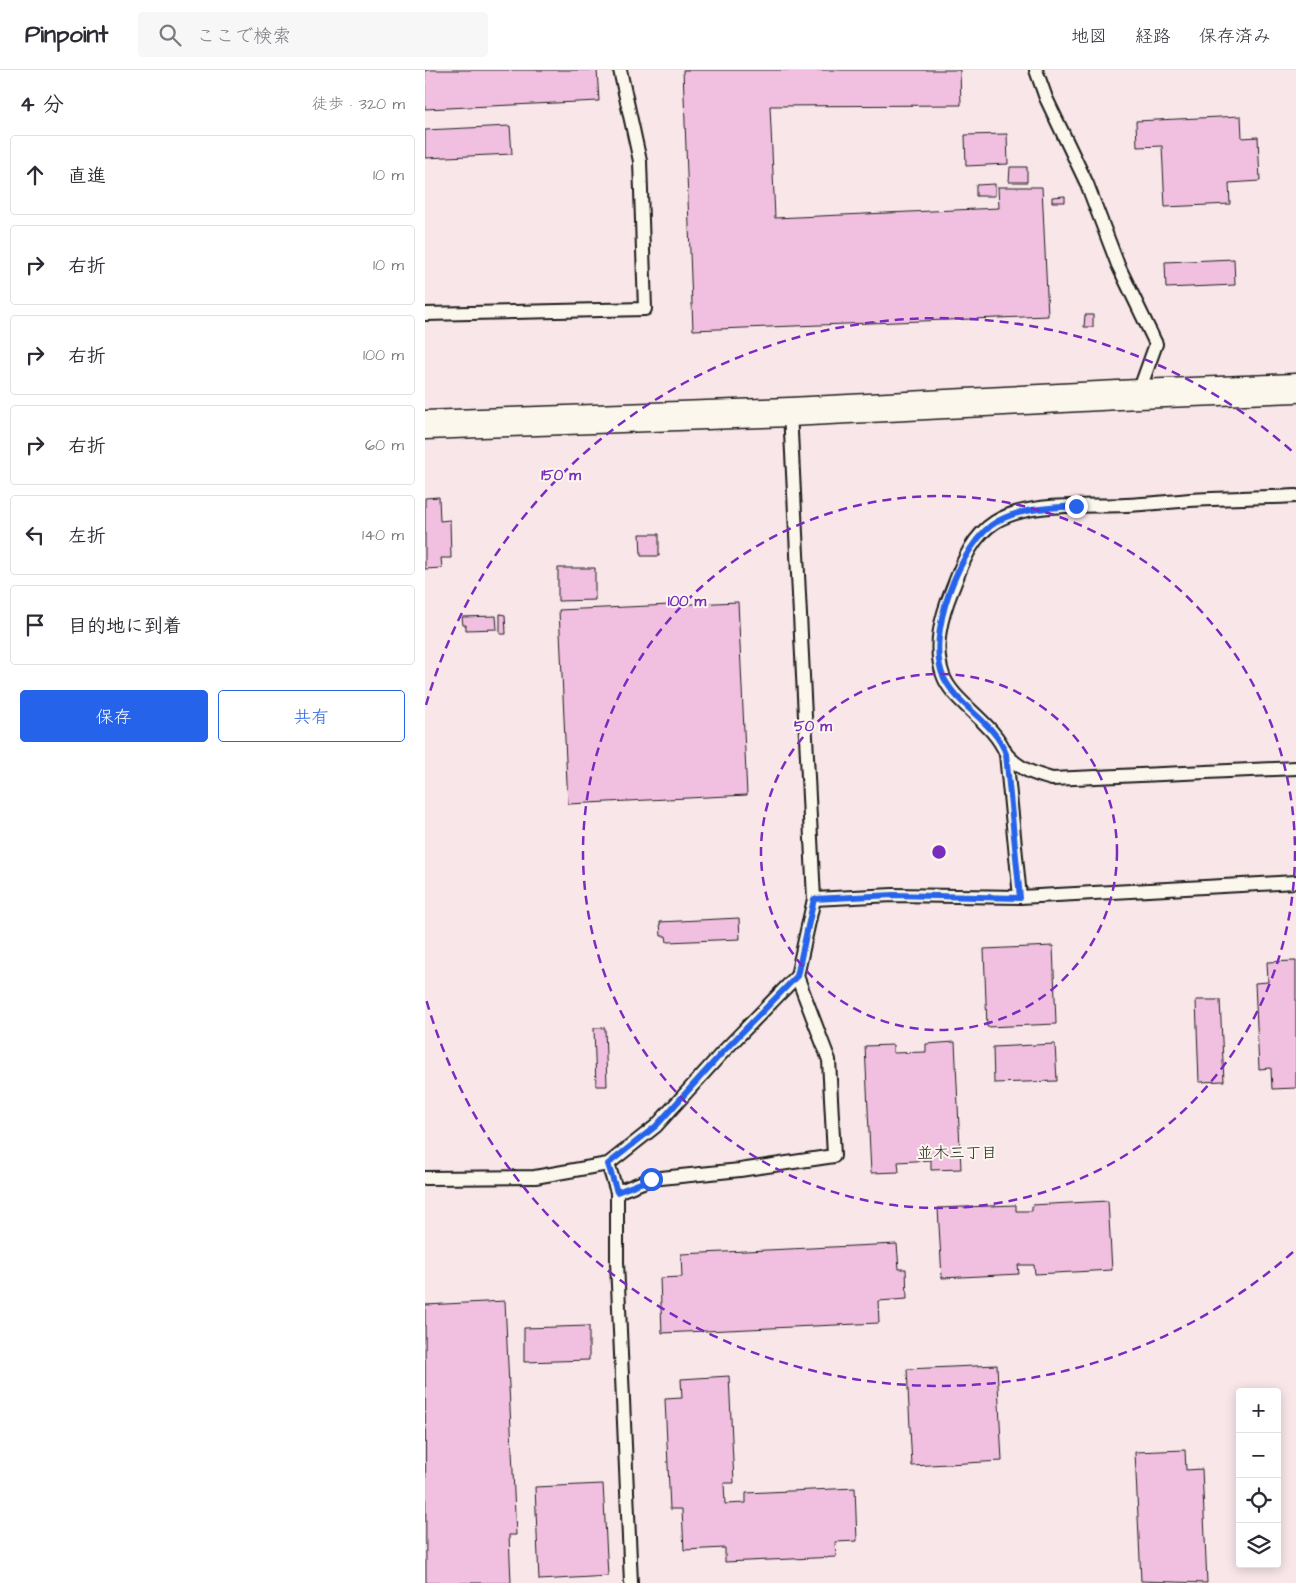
<!DOCTYPE html>
<html lang="ja">
<head>
<meta charset="utf-8">
<style>
  :root { --surface:#fff; --page:#f7f7f7; --text:#2b2b33; --muted:#7c7c81; --line:#e1e1e2; --accent:#2563eb }
  body { margin:0; font-family:"Architects Daughter","Klee One",sans-serif; background:var(--page); color:var(--text) }
  .controls { position:absolute; right:15px; bottom:15px; display:grid; overflow:hidden; border-radius:5px; box-shadow:0 2px 12px #0003 }
  .controls button { width:45px; height:45px; display:grid; place-items:center; padding:0; border:0; border-bottom:1px solid var(--line); background:var(--surface); color:var(--text); font:25px sans-serif }
  .stop { position:absolute; width:15px; height:15px; margin:-11px; border:4px solid #2563eb; border-radius:50%; background:#fff }
  .stop.end { background:#2563eb; border-color:#fff; box-shadow:0 1px 5px #0008 }
  .list { margin:0; padding:0; list-style:none }
  h2 { display:flex; justify-content:space-between; align-items:center; height:65px; margin:0; padding:0 20px; font-size:21px }
  h2 small { font-size:16px; font-weight:400; color:var(--muted) }
  .list li { display:grid; grid-template-columns:32px 1fr auto; gap:15px; align-items:center; box-sizing:border-box; height:80px; margin:0 10px 10px; padding:0 10px; border:1px solid var(--line); border-radius:5px }
  .list b { display:block; font-size:19px; white-space:nowrap }
  .list em { font-size:16px; font-style:normal; color:var(--muted) }
  .actions { display:flex; gap:10px; padding:15px 20px }
  .actions a { flex:1; padding:11px 0; border:1px solid var(--accent); border-radius:5px; text-align:center; font-size:18px; color:var(--accent) }
  .actions .main { background:var(--accent); color:#fff }
  .icon { flex:none; width:28px; height:28px; fill:none; stroke:currentColor; stroke-width:2; stroke-linecap:round; stroke-linejoin:round }
  .map { position:relative; flex:none; width:871px; height:1513px; overflow:hidden }
  header { display:flex; align-items:center; gap:30px; box-sizing:border-box; height:70px; padding:0 25px; background:var(--surface); border-bottom:1px solid var(--line) }
  header strong { font-size:24px }
  nav { display:flex; gap:28px; margin-inline-start:auto; font-size:18px }
  .search { width:350px; height:45px; background:var(--page); display:flex; align-items:center; gap:12px; box-sizing:border-box; padding:0 18px; border-radius:5px; color:var(--muted); font-size:19px }
  main { display:flex }
  aside { flex:1; background:var(--surface) }
  .map>svg:first-child { display:block }
</style>
</head>
<body>
<header>
<strong>Pinpoint</strong>
<div class="search"><svg class="icon" aria-label="search" viewBox="0 0 24 24"><circle cx="10" cy="10" r="6"/><path d="M15 15l6 6"/></svg>ここで検索</div>
<nav><a>地図</a><a>経路</a><a>保存済み</a></nav>
</header>
<main>
<aside>
<h2>4 分<small>徒歩 · 320 m</small></h2>
<ul class="list">
<li><svg class="icon" aria-label="ahead" viewBox="0 0 24 24"><path d="M12 20V5M6 11l6-6 6 6"/></svg><div><b>直進</b></div><em>10 m</em></li>
<li><svg class="icon" aria-label="right" viewBox="0 0 24 24"><path d="M7 20v-9h11M14 6l5 5-5 5"/></svg><div><b>右折</b></div><em>10 m</em></li>
<li><svg class="icon" aria-label="right" viewBox="0 0 24 24"><path d="M7 20v-9h11M14 6l5 5-5 5"/></svg><div><b>右折</b></div><em>100 m</em></li>
<li><svg class="icon" aria-label="right" viewBox="0 0 24 24"><path d="M7 20v-9h11M14 6l5 5-5 5"/></svg><div><b>右折</b></div><em>60 m</em></li>
<li><svg class="icon" aria-label="left" viewBox="0 0 24 24"><path d="M17 20v-9H6M10 6l-5 5 5 5"/></svg><div><b>左折</b></div><em>140 m</em></li>
<li><svg class="icon" aria-label="arrive" viewBox="0 0 24 24"><path d="M6 21V4h12l-3 4 3 4H6"/></svg><div><b>目的地に到着</b></div></li>
</ul>
<div class="actions"><a class="main">保存</a><a>共有</a></div>
</aside>
<div class="map">
<svg width="871" height="1513" viewBox="0 0 871 1513">
  <rect width="100%" height="100%" fill="#f8e6e9"/>
  <filter id="ink" filterUnits="userSpaceOnUse"><feTurbulence type="fractalNoise" baseFrequency=".02" numOctaves="2"/><feDisplacementMap in="SourceGraphic" scale="10" xChannelSelector="R" yChannelSelector="G"/><feConvolveMatrix kernelMatrix="1 2 1 2 8 2 1 2 1" color-interpolation-filters="sRGB"/></filter>
  <g filter="url(#ink)">
    <g fill="#f1c0e1" stroke="#1c1c1c">
      <polygon points="0,0 172,0 174,31 0,39"/>
      <polygon points="258,0 535,0 536,35 345,36 350,148 574,138 573,117 617,117 623,246 268,260"/>
      <polygon points="816,46 817,68 833,67 835,111 804,113 805,134 740,137 737,76 712,77 711,51"/>
      <polygon points="85,56 87,84 0,88 0,60"/>
      <polygon points="582,64 583,94 541,96 540,65"/>
      <polygon points="585,97 602,97 602,112 584,112"/>
      <polygon points="570,114 570,126 551,126 551,115"/>
      <polygon points="640,126 640,132 627,132 627,127"/>
      <polygon points="809,189 810,215 741,218 740,192"/>
      <polygon points="660,245 668,245 668,257 659,257"/>
      <polygon points="14,427 15,451 25,450 26,488 16,488 17,498 0,499 0,428"/>
      <polygon points="215,464 234,464 234,486 216,486"/>
      <polygon points="133,498 170,498 170,530 133,531"/>
      <polygon points="313,532 322,725 143,734 134,540"/>
      <polygon points="75,544 80,545 81,564 75,564"/>
      <polygon points="71,546 72,559 41,560 41,555 38,555 37,547"/>
      <polygon points="314,848 315,869 242,872 241,866 236,866 235,852"/>
      <polygon points="628,876 631,954 562,957 559,879"/>
      <polygon points="871,891 871,1018 847,1019 846,998 834,999 830,913 843,912 842,892"/>
      <polygon points="771,930 795,930 799,1011 774,1012"/>
      <polygon points="169,958 180,958 182,1016 171,1016"/>
      <polygon points="530,972 536,1099 506,1100 506,1090 473,1092 474,1102 446,1103 440,976 468,975 468,983 501,982 501,974"/>
      <polygon points="630,974 632,1011 569,1013 568,977"/>
      <polygon points="683,1131 687,1200 610,1204 609,1195 593,1195 594,1204 517,1208 513,1138 591,1135 591,1141 607,1141 607,1135"/>
      <polygon points="472,1174 474,1199 481,1199 482,1229 453,1231 454,1253 237,1263 235,1208 257,1207 256,1184"/>
      <polygon points="80,1231 91,1465 84,1465 86,1513 1,1513 0,1235"/>
      <polygon points="164,1256 164,1290 99,1292 99,1258"/>
      <polygon points="572,1295 577,1391 487,1396 482,1299"/>
      <polygon points="304,1306 309,1413 299,1413 300,1434 321,1433 321,1423 430,1418 432,1471 410,1472 411,1487 300,1492 300,1478 259,1480 257,1439 245,1439 240,1329 257,1328 256,1309"/>
      <polygon points="760,1380 761,1400 777,1399 782,1513 716,1511 710,1382"/>
      <polygon points="178,1414 183,1506 114,1510 110,1417"/>
    </g>
    <g fill="none" stroke-linecap="round" stroke-linejoin="round">
      <defs>
        <g id="lane">
          <polyline points="611,0 621,28 662,114 693,195 731,274 713,324"/>
          <polyline points="0,244 220,239 215,91 195,0"/>
          <path d="M581,684c13,15 28,20 46,25l244,-11"/>
          <path d="M595,827l-14,-143c-12,-32 -54,-52 -63,-79 -10,-28 -2,-58 9,-85 10,-25 18,-52 43,-68 33,-21 93,-15 131,-17 21,-1 43,-3 64,-5 35,-2 71,-2 106,-4"/>
          <polyline points="389,829 468,825 595,827 871,812"/>
          <polyline points="183,1094 192,1122 192,1192 206,1513"/>
          <polyline points="0,1108 110,1107 183,1094 231,1056 296,984 372,906 389,829 365,342"/>
          <polyline points="192,1122 226,1109 315,1100 409,1086 404,990 372,906"/>
        </g>
        <polyline id="secondary" points="0,355 365,342 713,324 871,318"/>
      </defs>
      <use href="#lane" stroke="#1c1c1c" stroke-width="16"/>
      <use href="#secondary" stroke="#1c1c1c" stroke-width="31"/>
      <use href="#lane" stroke="#fbf7ec" stroke-width="12"/>
      <use href="#secondary" stroke="#fbf7ec" stroke-width="28"/>
    </g>
  </g>
  <g fill="none" stroke-linecap="round" stroke-linejoin="round" filter="url(#ink)">
    <path stroke="#2563eb" stroke-width="6" d="M226,1109l-34,13 -9,-28 48,-38 65,-72 76,-78 17,-77 79,-4 127,3 -14,-144c-11,-32 -47,-46 -62,-76 -20,-39 16,-137 54,-157 24,-13 51,-13 78,-15"/>
  </g>
  <g fill="none" stroke="#7b2cbf" stroke-width="2.5" stroke-dasharray="9 6">
    <circle cx="514" cy="782" r="178"/>
    <circle cx="514" cy="782" r="356"/>
    <path d="M868 1182A534 534 0 0 1 1 929M1 635A534 534 0 0 1 868 382"/>
  </g>
  <g text-anchor="middle" dominant-baseline="central" stroke-width="4" stroke-linejoin="round" paint-order="stroke">
    <g font-size="16" fill="#1c1c1c" stroke="#fbf7ec">
      <text x="532" y="1083">並木三丁目</text>
    </g>
  </g>
  <circle cx="514" cy="782" r="8" fill="#7b2cbf" stroke="#fbf7ec" stroke-width="2.5"/>
  <g font-size="15" text-anchor="middle" font-weight="bold" fill="#7b2cbf" stroke="#fbf7ec" stroke-width="4" stroke-linejoin="round" paint-order="stroke">
    <text x="136" y="410">150 m</text>
    <text x="262" y="536">100 m</text>
    <text x="388" y="661">50 m</text>
  </g>
</svg>
<div class="controls">
<button>+</button>
<button>−</button>
<button><svg class="icon" aria-label="locate" viewBox="0 0 24 24"><circle cx="12" cy="12" r="6"/><path d="M12 2v4M12 18v4M2 12h4M18 12h4"/></svg></button>
<button><svg class="icon" aria-label="layers" viewBox="0 0 24 24"><path d="M12 4l9 5-9 5-9-5zM3 14l9 5 9-5"/></svg></button>
</div>
<div class="stop" style="left:226px;top:1109px"></div>
<div class="stop end" style="left:651px;top:436px"></div>
</div>
</main>
</body>
</html>
